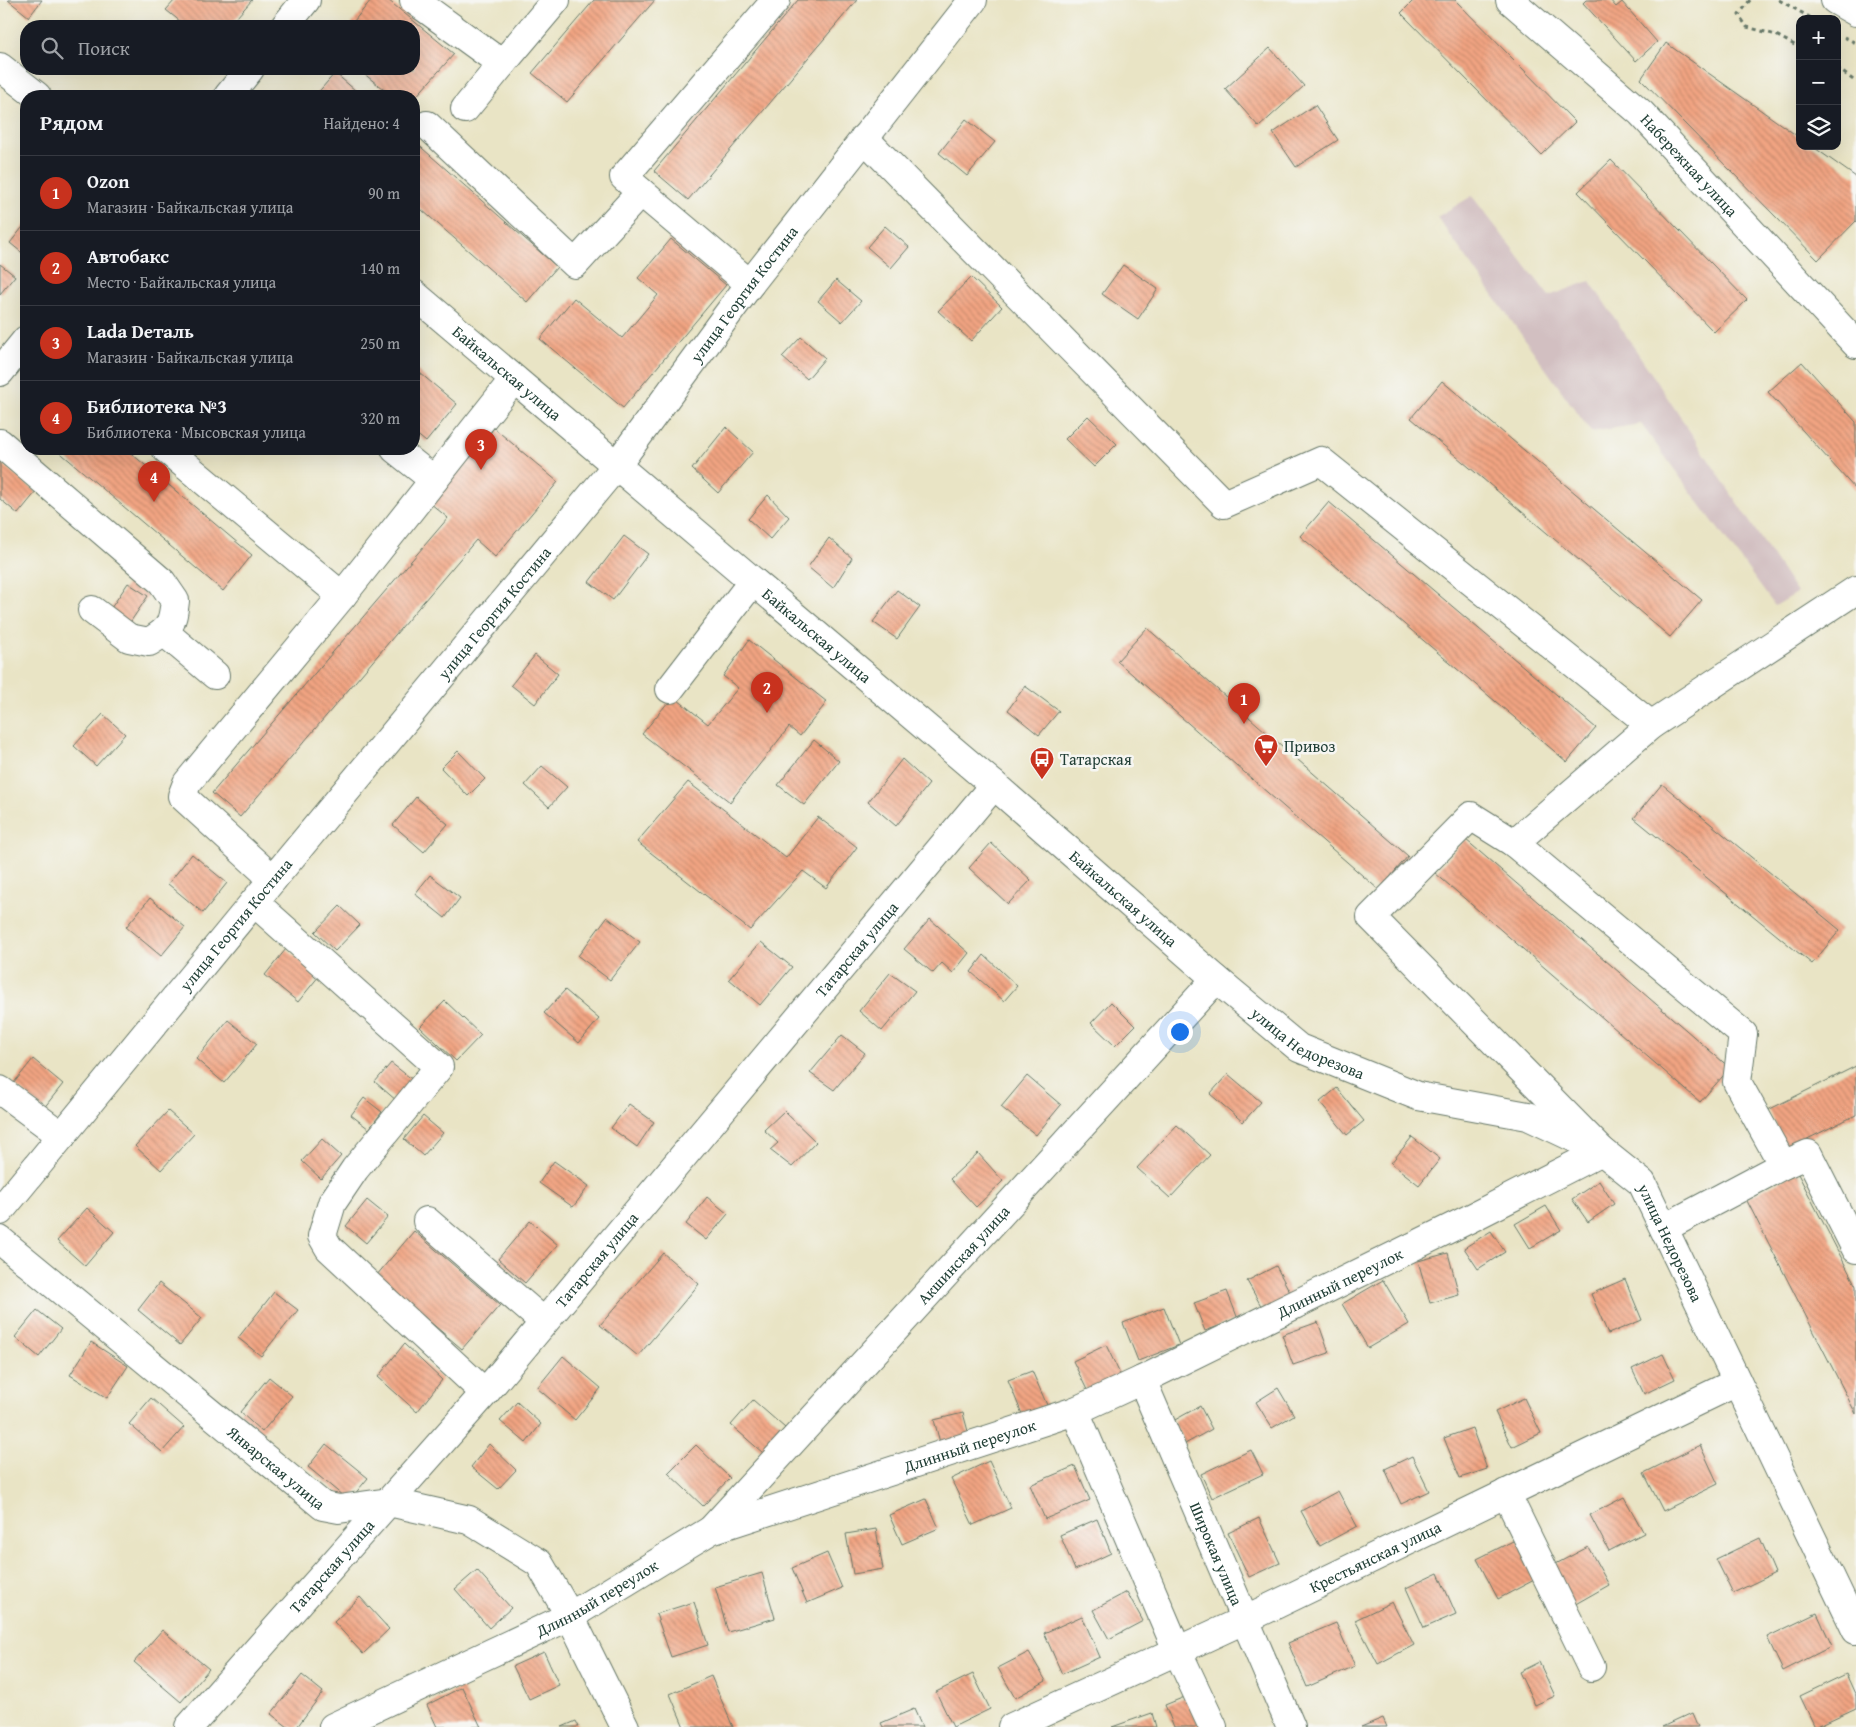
<!DOCTYPE html>
<html lang="ru">
<head>
<meta charset="utf-8">
<style>
  :root { --surface:#171b24; --page:#242831; --text:#f1f3f6; --muted:#9ea1a6; --line:#363941; --accent:#c8321e }
  body { margin:0; font-family:"Gentium Book Plus",serif; background:var(--page); color:var(--text) }
  .controls { position:absolute; right:15px; top:15px; display:grid; overflow:hidden; border-radius:10px; box-shadow:0 5px 20px #0002 }
  .controls button { width:45px; height:45px; display:grid; place-items:center; padding:0; border:0; border-bottom:1px solid var(--line); background:var(--surface); color:var(--text); font:25px sans-serif }
  .you { position:absolute; left:1179px; top:1031px; width:18px; height:18px; margin:-12px; border:4px solid #fff; border-radius:50%; background:#1a73e8; box-shadow:0 0 0 8px #1a73e833 }
  .badge { display:grid; place-items:center; width:32px; height:32px; border-radius:50%; background:var(--accent); color:#fff; font-size:16px; font-weight:700 }
  .pin { position:absolute; translate:-50% -41px; filter:drop-shadow(0 1px 2px #0008) }
  .pin::after { content:''; position:absolute; top:26px; width:18px; height:15px; background:inherit; clip-path:polygon(0 0,100% 0,50% 100%) }
  .list { margin:0; padding:0; list-style:none }
  h2 { display:flex; justify-content:space-between; align-items:center; height:65px; margin:0; padding:0 20px; font-size:21px }
  h2 small { font-size:16px; font-weight:400; color:var(--muted) }
  .list li { display:grid; grid-template-columns:32px 1fr auto; gap:15px; align-items:center; box-sizing:border-box; height:75px; padding:0 20px; border-top:1px solid var(--line) }
  .list b { display:block; font-size:19px; white-space:nowrap }
  .list p { margin:0; font-size:16px; white-space:nowrap; color:var(--muted) }
  .list em { font-size:16px; font-style:normal; color:var(--muted) }
  .icon { flex:none; width:28px; height:28px; fill:none; stroke:currentColor; stroke-width:2; stroke-linecap:round; stroke-linejoin:round }
  .map { position:relative; flex:none; width:1856px; height:1727px; overflow:hidden }
  .search { position:absolute; background:var(--surface); box-shadow:0 5px 20px #0002; left:20px; top:20px; width:400px; height:55px; display:flex; align-items:center; gap:12px; box-sizing:border-box; padding:0 18px; border-radius:20px; color:var(--muted); font-size:19px }
  .panel { position:absolute; background:var(--surface); box-shadow:0 5px 20px #0002; left:20px; top:90px; width:400px; height:365px; border-radius:20px }
  .map>svg:first-child { display:block }
</style>
</head>
<body>
<div class="map">
<svg width="1856" height="1727" viewBox="0 0 1856 1727">
  <defs>
    <pattern id="building-back-hatch" width="6" height="6" patternUnits="userSpaceOnUse" patternTransform="scale(1.25)"><rect width="6" height="6" fill="#f2a482"/><path d="M-1 5l2 2M0 0l6 6M5-1l2 2" fill="none" stroke="#c3876b"/></pattern>
  </defs>
  <rect width="100%" height="100%" fill="#f6f6f2"/>
  <filter id="ink" filterUnits="userSpaceOnUse"><feTurbulence type="fractalNoise" baseFrequency=".02" numOctaves="2"/><feDisplacementMap in="SourceGraphic" scale="10" xChannelSelector="R" yChannelSelector="G"/><feConvolveMatrix kernelMatrix="1 2 1 2 8 2 1 2 1" color-interpolation-filters="sRGB"/></filter>
  <filter id="wash" filterUnits="userSpaceOnUse"><feTurbulence type="fractalNoise" baseFrequency=".0096" numOctaves="4" result="noise"/><feDisplacementMap in="SourceGraphic" scale="20" xChannelSelector="R" yChannelSelector="G"/><feGaussianBlur stdDeviation="1.12" result="paint"/><feColorMatrix in="noise" values="0 0 0 0 0 0 0 0 0 0 0 0 0 0 0 0 0 1.4 0 .05"/><feComposite in="paint" operator="in"/></filter>
  <g filter="url(#wash)">
    <rect width="100%" height="100%" fill="#e9e4c5"/>
    <polygon fill="#d2bfc1" points="1472,196 1549,296 1590,281 1797,593 1775,606 1641,424 1591,432 1437,217"/>
    <g id="blocks">
      <g fill="url(#building-back-hatch)">
        <polygon points="8,0 42,0 29,17"/>
        <polygon points="175,0 252,0 229,26 186,26 166,10"/>
        <polygon points="371,0 388,0 454,54 414,99 414,96 392,96 358,69 414,69 414,26 350,26"/>
        <polygon points="594,0 655,0 567,102 532,73"/>
        <polygon points="798,0 857,0 688,200 654,171"/>
        <polygon points="1414,0 1455,0 1575,122 1541,155 1401,13"/>
        <polygon points="1586,0 1610,0 1616,7 1622,2 1657,42 1636,61 1583,3"/>
        <polygon points="1666,43 1800,138 1800,146 1812,146 1856,177 1856,221 1818,260 1641,79"/>
        <polygon points="1270,48 1304,86 1259,127 1225,89"/>
        <polygon points="335,73 362,96 315,96"/>
        <polygon points="1315,105 1338,140 1296,167 1273,133"/>
        <polygon points="966,119 995,142 967,176 939,153"/>
        <polygon points="414,141 557,267 527,302 414,203"/>
        <polygon points="1611,160 1747,300 1714,332 1578,192"/>
        <polygon points="26,223 26,256 10,243"/>
        <polygon points="885,226 909,247 891,268 867,247"/>
        <polygon points="671,239 726,285 623,408 540,339 574,298 622,338 658,295 638,278"/>
        <polygon points="0,264 15,276 0,294"/>
        <polygon points="1123,265 1158,289 1138,319 1102,294"/>
        <polygon points="971,277 1002,307 971,341 938,311"/>
        <polygon points="836,280 861,301 842,322 818,301"/>
        <polygon points="801,337 825,358 807,379 782,357"/>
        <polygon points="1802,362 1856,422 1856,490 1768,392"/>
        <polygon points="414,368 457,404 426,442 414,432"/>
        <polygon points="1442,381 1702,600 1670,637 1411,418"/>
        <polygon points="1088,416 1117,444 1094,467 1065,439"/>
        <polygon points="726,427 753,452 718,493 692,469"/>
        <polygon points="494,428 558,482 495,557 476,540 240,817 212,793 448,518 430,503"/>
        <polygon points="56,449 126,449 252,555 223,591"/>
        <polygon points="0,462 36,492 18,514 0,499"/>
        <polygon points="768,495 789,517 770,539 748,519"/>
        <polygon points="1329,502 1596,728 1567,762 1300,536"/>
        <polygon points="624,536 648,554 613,600 589,582"/>
        <polygon points="829,538 852,558 833,588 808,567"/>
        <polygon points="128,583 148,596 129,624 109,611"/>
        <polygon points="897,590 920,607 897,639 873,622"/>
        <polygon points="1147,628 1408,856 1379,890 1117,661"/>
        <polygon points="749,640 827,702 800,736 789,727 730,802 642,734 673,696 708,724 738,688 723,676"/>
        <polygon points="535,655 558,674 535,704 511,685"/>
        <polygon points="1025,686 1059,711 1039,735 1008,710"/>
        <polygon points="103,714 125,734 96,766 74,746"/>
        <polygon points="814,740 839,761 804,805 778,785"/>
        <polygon points="458,751 485,779 468,796 441,768"/>
        <polygon points="902,759 929,784 896,826 868,802"/>
        <polygon points="542,766 567,787 549,807 525,785"/>
        <polygon points="688,782 786,858 818,817 857,847 826,888 803,871 750,930 637,842"/>
        <polygon points="1662,784 1840,930 1812,964 1634,818"/>
        <polygon points="416,797 448,824 424,852 393,825"/>
        <polygon points="1465,839 1730,1068 1700,1102 1435,873"/>
        <polygon points="991,843 1031,880 1008,904 969,868"/>
        <polygon points="192,854 227,883 203,913 168,884"/>
        <polygon points="430,875 460,898 445,918 415,894"/>
        <polygon points="150,898 185,927 161,956 126,927"/>
        <polygon points="340,906 360,925 335,951 315,932"/>
        <polygon points="607,917 640,942 610,980 578,956"/>
        <polygon points="930,919 969,953 953,973 942,963 933,973 904,949"/>
        <polygon points="761,942 792,967 760,1005 729,979"/>
        <polygon points="286,949 319,976 298,1002 265,975"/>
        <polygon points="984,955 1017,986 1004,1001 971,972"/>
        <polygon points="890,973 915,991 882,1031 859,1011"/>
        <polygon points="565,990 599,1019 579,1043 544,1013"/>
        <polygon points="445,1001 481,1035 456,1061 420,1027"/>
        <polygon points="1111,1002 1135,1026 1115,1046 1091,1023"/>
        <polygon points="228,1020 257,1044 224,1083 196,1059"/>
        <polygon points="842,1035 865,1053 834,1090 810,1073"/>
        <polygon points="33,1059 63,1084 43,1109 13,1084"/>
        <polygon points="391,1063 413,1080 397,1101 375,1082"/>
        <polygon points="1856,1066 1856,1115 1787,1149 1768,1110"/>
        <polygon points="1228,1074 1261,1102 1243,1122 1210,1094"/>
        <polygon points="1027,1076 1061,1105 1036,1135 1001,1107"/>
        <polygon points="1337,1088 1364,1121 1347,1135 1320,1102"/>
        <polygon points="364,1098 382,1112 369,1129 351,1115"/>
        <polygon points="629,1104 654,1122 637,1147 611,1128"/>
        <polygon points="168,1111 194,1134 161,1170 135,1146"/>
        <polygon points="784,1111 816,1142 792,1167 770,1150 778,1143 764,1130"/>
        <polygon points="423,1116 443,1133 423,1156 404,1139"/>
        <polygon points="1177,1125 1210,1155 1170,1198 1137,1168"/>
        <polygon points="1412,1137 1440,1159 1419,1185 1391,1163"/>
        <polygon points="322,1139 341,1156 321,1179 302,1161"/>
        <polygon points="978,1153 1003,1181 976,1207 950,1179"/>
        <polygon points="554,1161 589,1186 573,1207 539,1183"/>
        <polygon points="1797,1172 1856,1286 1856,1414 1746,1199"/>
        <polygon points="1599,1181 1614,1204 1588,1222 1572,1199"/>
        <polygon points="707,1197 728,1214 706,1240 686,1224"/>
        <polygon points="367,1200 388,1217 366,1243 346,1226"/>
        <polygon points="1546,1206 1561,1230 1530,1248 1515,1224"/>
        <polygon points="87,1208 114,1232 85,1266 57,1241"/>
        <polygon points="530,1221 558,1245 525,1283 498,1259"/>
        <polygon points="414,1231 500,1305 462,1349 376,1276"/>
        <polygon points="1491,1231 1505,1252 1478,1269 1464,1248"/>
        <polygon points="663,1253 699,1284 638,1356 600,1325"/>
        <polygon points="1448,1253 1459,1295 1430,1303 1418,1261"/>
        <polygon points="1276,1266 1292,1296 1264,1311 1247,1281"/>
        <polygon points="1625,1279 1642,1320 1608,1334 1591,1294"/>
        <polygon points="1383,1280 1409,1324 1368,1348 1342,1304"/>
        <polygon points="159,1283 202,1318 180,1345 138,1310"/>
        <polygon points="1227,1291 1238,1319 1205,1331 1194,1303"/>
        <polygon points="274,1292 298,1310 261,1356 238,1338"/>
        <polygon points="1164,1307 1179,1345 1138,1361 1123,1323"/>
        <polygon points="37,1310 61,1329 39,1357 15,1337"/>
        <polygon points="1318,1322 1329,1353 1293,1365 1282,1335"/>
        <polygon points="91,1342 128,1366 107,1398 70,1375"/>
        <polygon points="404,1344 442,1380 417,1412 378,1377"/>
        <polygon points="1106,1345 1121,1376 1088,1392 1073,1361"/>
        <polygon points="1663,1354 1675,1379 1644,1394 1632,1369"/>
        <polygon points="563,1356 601,1388 575,1420 537,1388"/>
        <polygon points="1032,1371 1047,1405 1022,1414 1008,1380"/>
        <polygon points="269,1377 292,1396 262,1432 240,1412"/>
        <polygon points="1278,1388 1294,1415 1272,1428 1256,1402"/>
        <polygon points="151,1398 184,1427 162,1452 129,1424"/>
        <polygon points="1524,1398 1541,1433 1512,1447 1495,1412"/>
        <polygon points="753,1400 785,1428 763,1453 731,1425"/>
        <polygon points="517,1402 541,1424 526,1443 500,1421"/>
        <polygon points="1200,1406 1212,1429 1185,1444 1173,1421"/>
        <polygon points="963,1413 971,1442 942,1450 934,1420"/>
        <polygon points="1472,1428 1487,1469 1460,1478 1444,1438"/>
        <polygon points="326,1444 368,1478 349,1501 308,1467"/>
        <polygon points="489,1444 516,1470 498,1489 471,1467"/>
        <polygon points="696,1445 730,1478 703,1506 668,1473"/>
        <polygon points="1700,1445 1718,1484 1663,1511 1644,1473"/>
        <polygon points="1251,1450 1263,1474 1212,1498 1201,1474"/>
        <polygon points="1412,1456 1429,1491 1401,1504 1385,1469"/>
        <polygon points="989,1461 1011,1508 973,1525 951,1479"/>
        <polygon points="1075,1466 1090,1500 1045,1519 1030,1485"/>
        <polygon points="1338,1491 1357,1526 1320,1546 1301,1511"/>
        <polygon points="1624,1497 1644,1533 1609,1551 1590,1515"/>
        <polygon points="926,1499 939,1528 902,1544 889,1515"/>
        <polygon points="1259,1518 1280,1563 1249,1577 1228,1533"/>
        <polygon points="1097,1519 1111,1553 1075,1570 1060,1535"/>
        <polygon points="876,1529 883,1569 853,1574 846,1534"/>
        <polygon points="1760,1538 1775,1573 1733,1593 1716,1559"/>
        <polygon points="1517,1539 1538,1578 1498,1599 1477,1559"/>
        <polygon points="1588,1547 1609,1585 1572,1606 1550,1567"/>
        <polygon points="827,1553 842,1588 807,1603 792,1568"/>
        <polygon points="477,1570 511,1608 489,1628 455,1589"/>
        <polygon points="762,1573 775,1618 728,1632 715,1587"/>
        <polygon points="1438,1573 1456,1614 1424,1628 1406,1588"/>
        <polygon points="1127,1592 1143,1621 1109,1639 1093,1610"/>
        <polygon points="360,1597 389,1629 363,1654 334,1622"/>
        <polygon points="694,1602 708,1645 671,1657 656,1614"/>
        <polygon points="1392,1602 1414,1645 1378,1664 1355,1620"/>
        <polygon points="1817,1613 1832,1646 1783,1671 1767,1637"/>
        <polygon points="1082,1616 1100,1657 1062,1674 1044,1633"/>
        <polygon points="1336,1623 1355,1666 1307,1687 1288,1643"/>
        <polygon points="162,1630 209,1669 181,1702 134,1662"/>
        <polygon points="544,1652 559,1685 529,1699 513,1666"/>
        <polygon points="1029,1652 1046,1681 1015,1698 998,1668"/>
        <polygon points="1539,1662 1555,1696 1535,1705 1519,1672"/>
        <polygon points="973,1674 990,1709 953,1727 936,1692"/>
        <polygon points="1846,1674 1856,1696 1856,1708 1815,1727 1800,1696"/>
        <polygon points="302,1675 323,1692 297,1727 288,1727 271,1714"/>
        <polygon points="711,1676 733,1727 684,1727 670,1694"/>
        <polygon points="462,1687 481,1727 437,1727 427,1705"/>
        <polygon points="1187,1696 1200,1727 1174,1727 1165,1705"/>
        <polygon points="914,1709 922,1727 883,1727 881,1723"/>
        <polygon points="1152,1713 1156,1727 1112,1727"/>
        <polygon points="1692,1713 1698,1727 1662,1727"/>
        <polygon points="1383,1718 1387,1727 1361,1727"/>
        <polygon points="576,1721 579,1727 562,1727"/>
      </g>
    </g>
  </g>
  <g filter="url(#ink)">
    <use href="#blocks" fill-opacity="0" stroke="#667767" stroke-width="1"/>
    <g fill="none" stroke-linecap="round" stroke-linejoin="round">
      <defs>
        <g id="minor">
          <polyline points="414,0 502,64 556,0"/>
          <path id="s1" d="M1510,0l131,113 215,231"/>
          <polyline points="285,26 306,0"/>
          <polyline points="0,67 37,96"/>
          <polyline points="228,96 250,69"/>
          <polyline points="465,109 502,64"/>
          <polyline points="427,125 575,264 641,192 750,284"/>
          <polyline points="864,138 1224,504 1321,461 1651,725"/>
          <polyline points="641,192 624,177 776,0"/>
          <path id="s2" d="M414,294l580,491 222,194 83,69 119,48 110,20 74,35 40,32 214,447"/>
          <polyline points="0,372 26,340"/>
          <path d="M0,443l162,139 13,19c-3,25 -5,28 -26,41l-20,-4 -37,-28"/>
          <polyline points="166,449 342,596"/>
          <polyline points="395,449 434,480"/>
          <polyline points="164,632 215,675"/>
          <polyline points="670,689 753,581"/>
          <polyline points="1514,843 1651,725 1856,590"/>
          <polyline points="273,879 182,796 187,783 342,596 514,379"/>
          <polyline points="254,902 439,1067 355,1169 332,1203 322,1236 329,1248 485,1393"/>
          <polyline points="0,1090 62,1136"/>
          <path id="s3" d="M0,1211l254,-309 362,-436 134,-182 223,-284"/>
          <polyline points="427,1221 544,1322"/>
          <polyline points="1664,1228 1783,1165"/>
          <path id="s4" d="M0,1240l323,266 16,3 50,-7 80,18 70,43 31,53 55,111"/>
          <path id="s5" d="M1142,1380l149,347"/>
          <polyline points="1075,1411 1177,1650 1213,1727"/>
          <polyline points="1506,1493 1591,1667"/>
          <path id="s6" d="M712,1529l504,-550"/>
          <path id="s7" d="M189,1727l296,-334 509,-608"/>
          <path id="s8" d="M333,1727l237,-111 141,-86 364,-119 67,-31 329,-162 131,-67 -231,-234 100,-101 43,27 229,191 -6,48 46,83 25,-11 48,95"/>
          <path id="s9" d="M1012,1727l232,-107 493,-238"/>
        </g>
        <polyline id="major" points="1835,0 1856,12"/>
      </defs>
      <use href="#minor" stroke="#667767" stroke-width="30"/>
      <use href="#major" stroke="#667767" stroke-width="30"/>
      <g stroke="#667767" stroke-width="3" stroke-dasharray="4 4" stroke-linecap="butt">
        <polyline points="1750,0 1739,15 1747,27 1776,35 1800,48"/>
        <polyline points="1779,0 1813,19"/>
        <polyline points="1844,37 1856,43"/>
        <polyline points="1837,68 1856,82"/>
      </g>
      <use href="#minor" stroke="#fff" stroke-width="28"/>
      <use href="#major" stroke="#fff" stroke-width="28"/>
    </g>
  </g>
  <defs>
    <symbol id="supermarket-pin" viewBox="-11 -11 22 30"><path d="M0 17L-7.5 6A9.5 9.5 0 1 1 7.5 6Z" fill="#c8321e" stroke="#f6f6f2"/><path d="M-6-5.5h2.5l.6 2H6L4.5 2H-2.5L-4.4-4H-6ZM-1.5 3.2a1.3 1.3 0 1 0 .1 0ZM3 3.2a1.3 1.3 0 1 0 .1 0Z" fill="#fff"/></symbol>
    <symbol id="bus-pin" viewBox="-11 -11 22 30"><path d="M0 17L-7.5 6A9.5 9.5 0 1 1 7.5 6Z" fill="#c8321e" stroke="#f6f6f2"/><path d="M-5-6H5V4H4V6H2V4H-2V6H-4V4H-5ZM-3.5-4V0h7V-4ZM-3.5 1.2v1.5H-2V1.2ZM2 1.2v1.5H3.5V1.2Z" fill="#fff"/></symbol>
  </defs>
  <g fill-rule="evenodd">
    <use href="#supermarket-pin" x="1252" y="732" width="28" height="38"/>
    <use href="#bus-pin" x="1028" y="745" width="28" height="38"/>
  </g>
  <g text-anchor="middle" dominant-baseline="central" stroke-width="5" stroke-linejoin="round" paint-order="stroke">
    <g font-size="16" fill="#1f3d34" stroke="#f6f6f2">
      <text stroke="none"><textPath href="#s1" startOffset="244">Набережная улица</textPath></text>
      <text stroke="none"><textPath href="#s3" startOffset="1181">улица Георгия Костина</textPath></text>
      <text stroke="none"><textPath href="#s2" startOffset="122">Байкальская улица</textPath></text>
      <text stroke="none"><textPath href="#s3" startOffset="776">улица Георгия Костина</textPath></text>
      <text stroke="none"><textPath href="#s2" startOffset="528">Байкальская улица</textPath></text>
      <text stroke="none"><textPath href="#s2" startOffset="932">Байкальская улица</textPath></text>
      <text stroke="none"><textPath href="#s3" startOffset="371">улица Георгия Костина</textPath></text>
      <text stroke="none"><textPath href="#s7" startOffset="1025">Татарская улица</textPath></text>
      <text stroke="none"><textPath href="#s2" startOffset="1168">улица Недорезова</textPath></text>
      <text stroke="none"><textPath href="#s2" startOffset="1602">улица Недорезова</textPath></text>
      <text stroke="none"><textPath href="#s6" startOffset="372">Акшинская улица</textPath></text>
      <text stroke="none"><textPath href="#s7" startOffset="620">Татарская улица</textPath></text>
      <text stroke="none"><textPath href="#s8" startOffset="1104">Длинный переулок</textPath></text>
      <text stroke="none"><textPath href="#s8" startOffset="699">Длинный переулок</textPath></text>
      <text stroke="none"><textPath href="#s4" startOffset="358">Январская улица</textPath></text>
      <text stroke="none"><textPath href="#s5" startOffset="189">Широкая улица</textPath></text>
      <text stroke="none"><textPath href="#s9" startOffset="401">Крестьянская улица</textPath></text>
      <text stroke="none"><textPath href="#s7" startOffset="215">Татарская улица</textPath></text>
      <text stroke="none"><textPath href="#s8" startOffset="294">Длинный переулок</textPath></text>
    </g>
    <g font-size="16" fill="#1f3d34" stroke="#f6f6f2" text-anchor="start">
      <text x="1284" y="746">Привоз</text>
      <text x="1060" y="759">Татарская</text>
    </g>
  </g>
</svg>
<div class="controls">
<button>+</button>
<button>−</button>
<button><svg class="icon" aria-label="layers" viewBox="0 0 24 24"><path d="M12 4l9 5-9 5-9-5zM3 14l9 5 9-5"/></svg></button>
</div>
<div class="you"></div>
<div class="pin badge" style="left:1244px;top:724px">1</div>
<div class="pin badge" style="left:767px;top:713px">2</div>
<div class="pin badge" style="left:481px;top:470px">3</div>
<div class="pin badge" style="left:154px;top:502px">4</div>
<div class="search"><svg class="icon" aria-label="search" viewBox="0 0 24 24"><circle cx="10" cy="10" r="6"/><path d="M15 15l6 6"/></svg>Поиск</div>
<section class="panel">
<h2>Рядом<small>Найдено: 4</small></h2>
<ul class="list">
<li><span class="badge">1</span><div><b>Ozon</b><p>Магазин · Байкальская улица</p></div><em>90 m</em></li>
<li><span class="badge">2</span><div><b>Автобакс</b><p>Место · Байкальская улица</p></div><em>140 m</em></li>
<li><span class="badge">3</span><div><b>Lada Dеталь</b><p>Магазин · Байкальская улица</p></div><em>250 m</em></li>
<li><span class="badge">4</span><div><b>Библиотека №3</b><p>Библиотека · Мысовская улица</p></div><em>320 m</em></li>
</ul>
</section>
</div>
</body>
</html>
